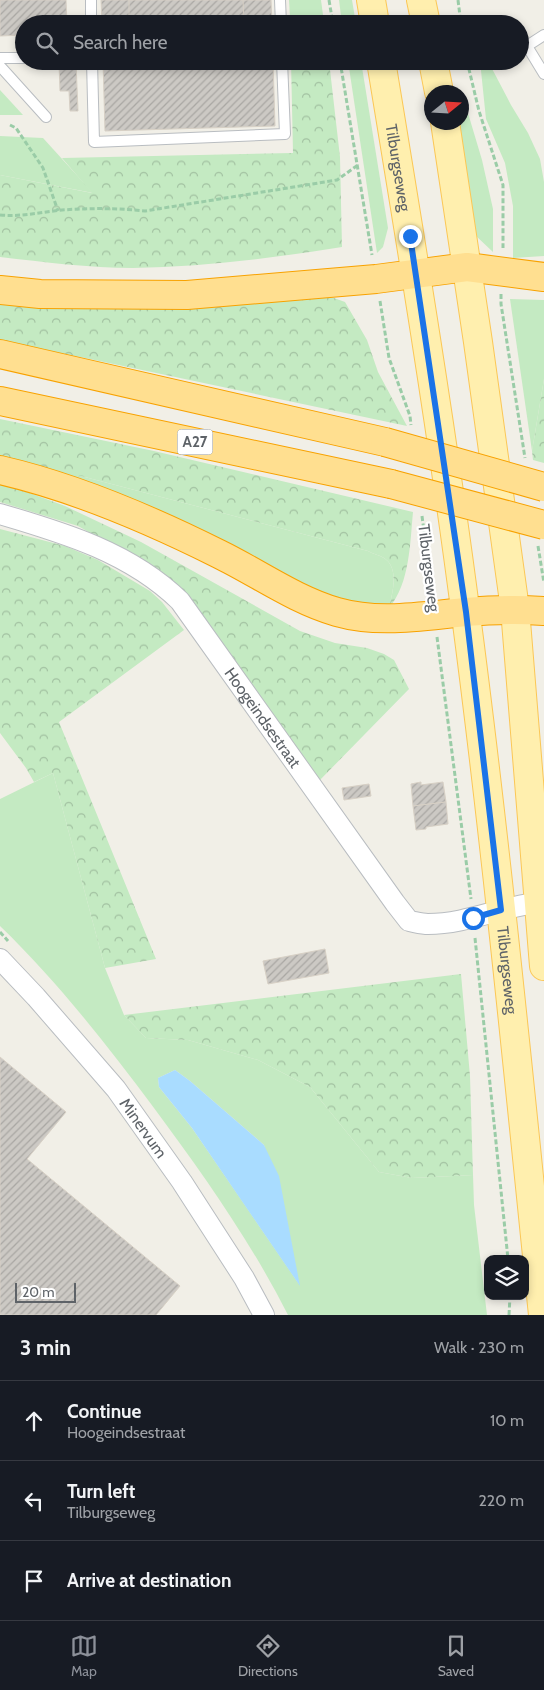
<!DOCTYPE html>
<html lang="en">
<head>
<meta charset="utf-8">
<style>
  :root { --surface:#171b24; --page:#242831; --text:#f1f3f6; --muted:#9ea1a6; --line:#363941; --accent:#8c9099 }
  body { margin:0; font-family:Cabin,sans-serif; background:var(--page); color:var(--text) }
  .controls { position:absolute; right:15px; bottom:15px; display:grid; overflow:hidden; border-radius:10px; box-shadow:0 2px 8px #0003 }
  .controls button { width:45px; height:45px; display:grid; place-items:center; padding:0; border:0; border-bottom:1px solid var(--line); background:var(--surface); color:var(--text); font:25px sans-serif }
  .compass { position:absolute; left:424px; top:85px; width:45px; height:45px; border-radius:50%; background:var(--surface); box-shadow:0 2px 8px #0003; rotate:72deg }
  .scale { position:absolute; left:15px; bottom:12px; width:61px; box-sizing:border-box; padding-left:5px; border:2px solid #5e6368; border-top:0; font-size:14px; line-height:18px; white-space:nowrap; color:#5e6368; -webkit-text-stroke:4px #fff; paint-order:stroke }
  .stop { position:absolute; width:15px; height:15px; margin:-11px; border:4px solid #1a73e8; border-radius:50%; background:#fff }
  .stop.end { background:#1a73e8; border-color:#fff; box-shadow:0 1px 5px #0008 }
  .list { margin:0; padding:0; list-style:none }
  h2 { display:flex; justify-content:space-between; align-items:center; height:65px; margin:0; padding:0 20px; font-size:21px }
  h2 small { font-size:16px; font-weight:400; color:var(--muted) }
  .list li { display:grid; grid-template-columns:32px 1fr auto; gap:15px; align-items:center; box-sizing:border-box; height:80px; padding:0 20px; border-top:1px solid var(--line) }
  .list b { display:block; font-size:19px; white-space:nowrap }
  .list p { margin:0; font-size:16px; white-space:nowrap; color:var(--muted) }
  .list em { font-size:16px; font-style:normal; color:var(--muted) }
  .icon { flex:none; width:28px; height:28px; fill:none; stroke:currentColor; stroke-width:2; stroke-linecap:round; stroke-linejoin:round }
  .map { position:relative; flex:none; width:544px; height:1315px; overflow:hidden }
  .search { position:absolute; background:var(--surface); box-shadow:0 2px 8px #0003; left:15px; right:15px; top:15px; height:55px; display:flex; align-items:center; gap:12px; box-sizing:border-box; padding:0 18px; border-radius:28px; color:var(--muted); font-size:19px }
  .sheet { height:305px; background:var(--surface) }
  nav { display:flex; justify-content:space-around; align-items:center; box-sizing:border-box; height:70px; border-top:1px solid var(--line); background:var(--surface); font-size:14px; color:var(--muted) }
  nav a { display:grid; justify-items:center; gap:2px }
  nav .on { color:var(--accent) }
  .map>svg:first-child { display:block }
</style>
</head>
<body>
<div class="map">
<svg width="544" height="1315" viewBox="0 0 544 1315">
  <defs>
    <pattern id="forest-crowns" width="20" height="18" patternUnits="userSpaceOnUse" patternTransform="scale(1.25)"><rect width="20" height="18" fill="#c4eac2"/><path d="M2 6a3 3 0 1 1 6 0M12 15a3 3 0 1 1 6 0" fill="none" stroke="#a2c1a1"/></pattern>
    <pattern id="building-hatch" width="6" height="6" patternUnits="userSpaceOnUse" patternTransform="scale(1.25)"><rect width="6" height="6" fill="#ccc9c4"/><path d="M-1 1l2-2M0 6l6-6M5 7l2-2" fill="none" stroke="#a9a7a3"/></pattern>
  </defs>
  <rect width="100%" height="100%" fill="#f1efe7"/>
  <g fill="#c4eac2" fill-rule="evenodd">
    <polygon points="289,0 321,0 323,15 290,17"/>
    <polygon points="339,0 352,0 356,24 342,24"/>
    <polygon points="348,61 361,61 388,228 383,247 377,253"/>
    <polygon points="480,61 488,61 511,105 528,133 540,159 544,182 544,256 513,258 513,206 505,163 486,119"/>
    <polygon points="0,90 23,115 0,115"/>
    <polygon points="462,93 482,160 493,209 493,252 474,234 457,123 462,122"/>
    <polygon points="0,136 43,138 93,193 0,175"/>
    <polygon points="510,299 544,300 544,379 532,451"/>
    <path d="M81,476l287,75c5,3 11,4 16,7 16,10 8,36 5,50l-45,2 -283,-129z"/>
    <path d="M53,773l52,195 19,47 22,23 42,2 70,20 52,27 69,85 33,6 61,-3 1,30 13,110h-199c-37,-73 -85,-141 -134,-207 -47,-63 -97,-127 -154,-182v-127zM175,1070l15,11 74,64 35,139 -107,-156 -33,-41 -1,-9z"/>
  </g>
  <g fill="url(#forest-crowns)">
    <polygon points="323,15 325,24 290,24 290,17"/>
    <path d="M291,61h38l11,96 2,90c-69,11 -139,20 -209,21 -44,0 -89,-6 -133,-11v-82l92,18 -30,-35 231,-5z"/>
    <polygon points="315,295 334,298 345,302 367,340 378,372 407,426 85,358 0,341 0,297"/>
    <polygon points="544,379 544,463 533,460 532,451"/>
    <path d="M0,419l154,32 259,61c-3,31 -3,71 -24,96 3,-14 11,-40 -5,-50 -5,-3 -11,-4 -16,-7l-287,-75 -20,5 -61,-20z"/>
    <polygon points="0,482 65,506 141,542 300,631 335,643 367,648 384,654 394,660 409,689 319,781 235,664 108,543 78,526 0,502"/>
    <polygon points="0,529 65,546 98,560 150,591 162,602 184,630 59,722 156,959 105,968 53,773 34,782 26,768 0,733"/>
    <polygon points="461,974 470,1076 473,1175 412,1178 379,1172 310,1087 258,1060 188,1040 146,1038 124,1015"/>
  </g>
  <polygon fill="#a9dcff" points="175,1070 190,1081 264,1145 279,1176 300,1286 192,1128 159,1087 158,1078"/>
  <g fill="url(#building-hatch)" stroke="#d7d0c5">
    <polygon points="0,0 66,0 67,24 24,24 24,35 0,36"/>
    <polygon points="101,0 148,0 149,22 202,21 205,17 209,20 225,20 224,0 271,0 272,24 102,24"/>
    <polygon points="129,0 243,0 244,24 129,24"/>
    <polygon points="103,61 273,61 275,126 105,131"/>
    <polygon points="59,63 76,63 78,111 70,111 69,91 60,91"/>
    <polygon points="421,782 421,785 443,782 446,802 413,806 411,784"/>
    <polygon points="369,784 371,796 344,800 342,788"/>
    <polygon points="446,802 448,824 426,827 426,829 416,830 413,806"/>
    <polygon points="325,949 329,973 268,984 263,961"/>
    <polygon points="0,1057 66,1112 27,1159 180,1286 156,1315 0,1315"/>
  </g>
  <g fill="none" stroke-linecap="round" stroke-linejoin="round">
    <defs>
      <g id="service">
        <polyline points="91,0 91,24"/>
        <polyline points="280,0 281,24"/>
        <polyline points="544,35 527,46 544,74"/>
        <polyline points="0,58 24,58"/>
        <polyline points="92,61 94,142 285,134 282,61"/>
        <polyline points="0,66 46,117"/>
      </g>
      <g id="minor">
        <path id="s1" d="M0,514c65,19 131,39 180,87l215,302 14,18c6,1 13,3 19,3 40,0 77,-19 116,-22"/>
        <path id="s2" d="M0,959l36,38 80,92 66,93 62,96 20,37"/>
      </g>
      <g id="primary">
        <polyline points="371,0 375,24"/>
        <polyline points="421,0 426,24"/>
        <path id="s3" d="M381,61c30,182 60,364 84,547 31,235 54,471 78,707"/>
        <polyline points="433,61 439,92"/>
        <polyline points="445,122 478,342 515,609 544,966"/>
      </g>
      <g id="motorway">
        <polyline points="0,290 40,294 187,295 376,279 467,267 544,277"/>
        <polyline points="0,354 385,442"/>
        <polyline points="0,401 391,484"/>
        <path d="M0,470c74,17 151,50 219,84 39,19 76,46 118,58 42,12 85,4 128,0 26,-2 52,-3 79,-1"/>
      </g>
    </defs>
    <use href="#service" stroke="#b9bdc1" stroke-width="12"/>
    <use href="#minor" stroke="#b9bdc1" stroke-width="22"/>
    <use href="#primary" stroke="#fbc756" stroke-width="30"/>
    <use href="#motorway" stroke="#f8a200" stroke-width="30"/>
    <g stroke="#9acca7" stroke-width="3" stroke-dasharray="5 2.5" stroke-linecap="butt">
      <polyline points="329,0 333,24"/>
      <polyline points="458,0 461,24"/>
      <polyline points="340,61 372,255"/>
      <polyline points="467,61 479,111 503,185 503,248"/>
      <polyline points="10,125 16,128 43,168 58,211"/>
      <path d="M0,215c22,2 41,-3 62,-5 28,-2 55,-2 83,1l192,-31 21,-15"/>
      <polyline points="501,294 501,304 525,458"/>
      <polyline points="380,301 389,358 410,416 411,425"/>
      <polyline points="422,516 432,592"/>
      <polyline points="538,546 544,583"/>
      <polyline points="437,637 471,899"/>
      <polyline points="0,932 8,941"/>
      <polyline points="475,938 508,1259"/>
      <polyline points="509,1315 510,1296"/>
    </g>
    <use href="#service" stroke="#fff" stroke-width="10"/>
    <use href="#minor" stroke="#fff" stroke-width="20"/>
    <use href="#primary" stroke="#ffefae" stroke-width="28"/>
    <use href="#motorway" stroke="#ffdf90" stroke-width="28"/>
    <defs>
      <g id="motorway-bridge">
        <polyline points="385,442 544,487"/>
        <polyline points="391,484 544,525"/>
      </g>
    </defs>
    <use href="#motorway-bridge" stroke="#f8a200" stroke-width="30" stroke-linecap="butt"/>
    <use href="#motorway-bridge" stroke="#ffdf90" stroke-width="28"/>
  </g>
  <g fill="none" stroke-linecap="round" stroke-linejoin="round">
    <polyline stroke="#1a73e8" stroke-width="6" points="410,236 466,612 501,910 473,918"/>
  </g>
  <g text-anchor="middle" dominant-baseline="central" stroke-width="4.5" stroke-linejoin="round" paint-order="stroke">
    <rect fill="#fff" stroke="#8e9295" stroke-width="1" x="177.5" y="429.5" width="35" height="25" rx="4"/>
    <g font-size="15" font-weight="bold" fill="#5e6368">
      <text x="195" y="442">A27</text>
    </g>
    <g font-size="16" fill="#5e6368" stroke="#fff">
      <text stroke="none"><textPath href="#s3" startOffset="108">Tilburgseweg</textPath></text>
      <text transform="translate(429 568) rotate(83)">Tilburgseweg</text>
      <text stroke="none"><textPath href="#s1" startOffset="345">Hoogeindsestraat</textPath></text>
      <text stroke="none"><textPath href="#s3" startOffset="918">Tilburgseweg</textPath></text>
      <text stroke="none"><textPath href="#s2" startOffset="222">Minervum</textPath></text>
    </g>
  </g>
</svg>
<div class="controls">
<button><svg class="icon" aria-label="layers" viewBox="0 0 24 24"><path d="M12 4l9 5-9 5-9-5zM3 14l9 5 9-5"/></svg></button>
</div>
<svg class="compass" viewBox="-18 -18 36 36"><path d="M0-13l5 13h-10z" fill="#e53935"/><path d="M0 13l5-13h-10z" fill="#9ea1a6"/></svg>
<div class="scale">20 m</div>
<div class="stop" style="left:473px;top:918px"></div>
<div class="stop end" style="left:410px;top:236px"></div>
<div class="search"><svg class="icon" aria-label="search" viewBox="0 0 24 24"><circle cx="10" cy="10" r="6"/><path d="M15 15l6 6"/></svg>Search here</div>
</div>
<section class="sheet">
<h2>3 min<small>Walk · 230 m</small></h2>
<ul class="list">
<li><svg class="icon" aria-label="ahead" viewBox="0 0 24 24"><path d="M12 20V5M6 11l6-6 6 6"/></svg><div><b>Continue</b><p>Hoogeindsestraat</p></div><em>10 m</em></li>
<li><svg class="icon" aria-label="left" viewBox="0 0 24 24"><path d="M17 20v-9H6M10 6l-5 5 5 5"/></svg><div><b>Turn left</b><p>Tilburgseweg</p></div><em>220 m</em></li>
<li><svg class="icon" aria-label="arrive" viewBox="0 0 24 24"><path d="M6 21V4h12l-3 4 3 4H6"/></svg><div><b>Arrive at destination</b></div></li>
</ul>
</section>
<nav>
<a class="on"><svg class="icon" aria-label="map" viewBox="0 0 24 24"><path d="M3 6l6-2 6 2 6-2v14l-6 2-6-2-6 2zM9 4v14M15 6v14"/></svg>Map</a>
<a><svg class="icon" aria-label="directions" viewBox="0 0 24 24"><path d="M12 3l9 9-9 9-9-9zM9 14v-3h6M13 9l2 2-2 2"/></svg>Directions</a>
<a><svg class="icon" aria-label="saved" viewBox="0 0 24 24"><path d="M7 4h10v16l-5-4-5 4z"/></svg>Saved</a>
</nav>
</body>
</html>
